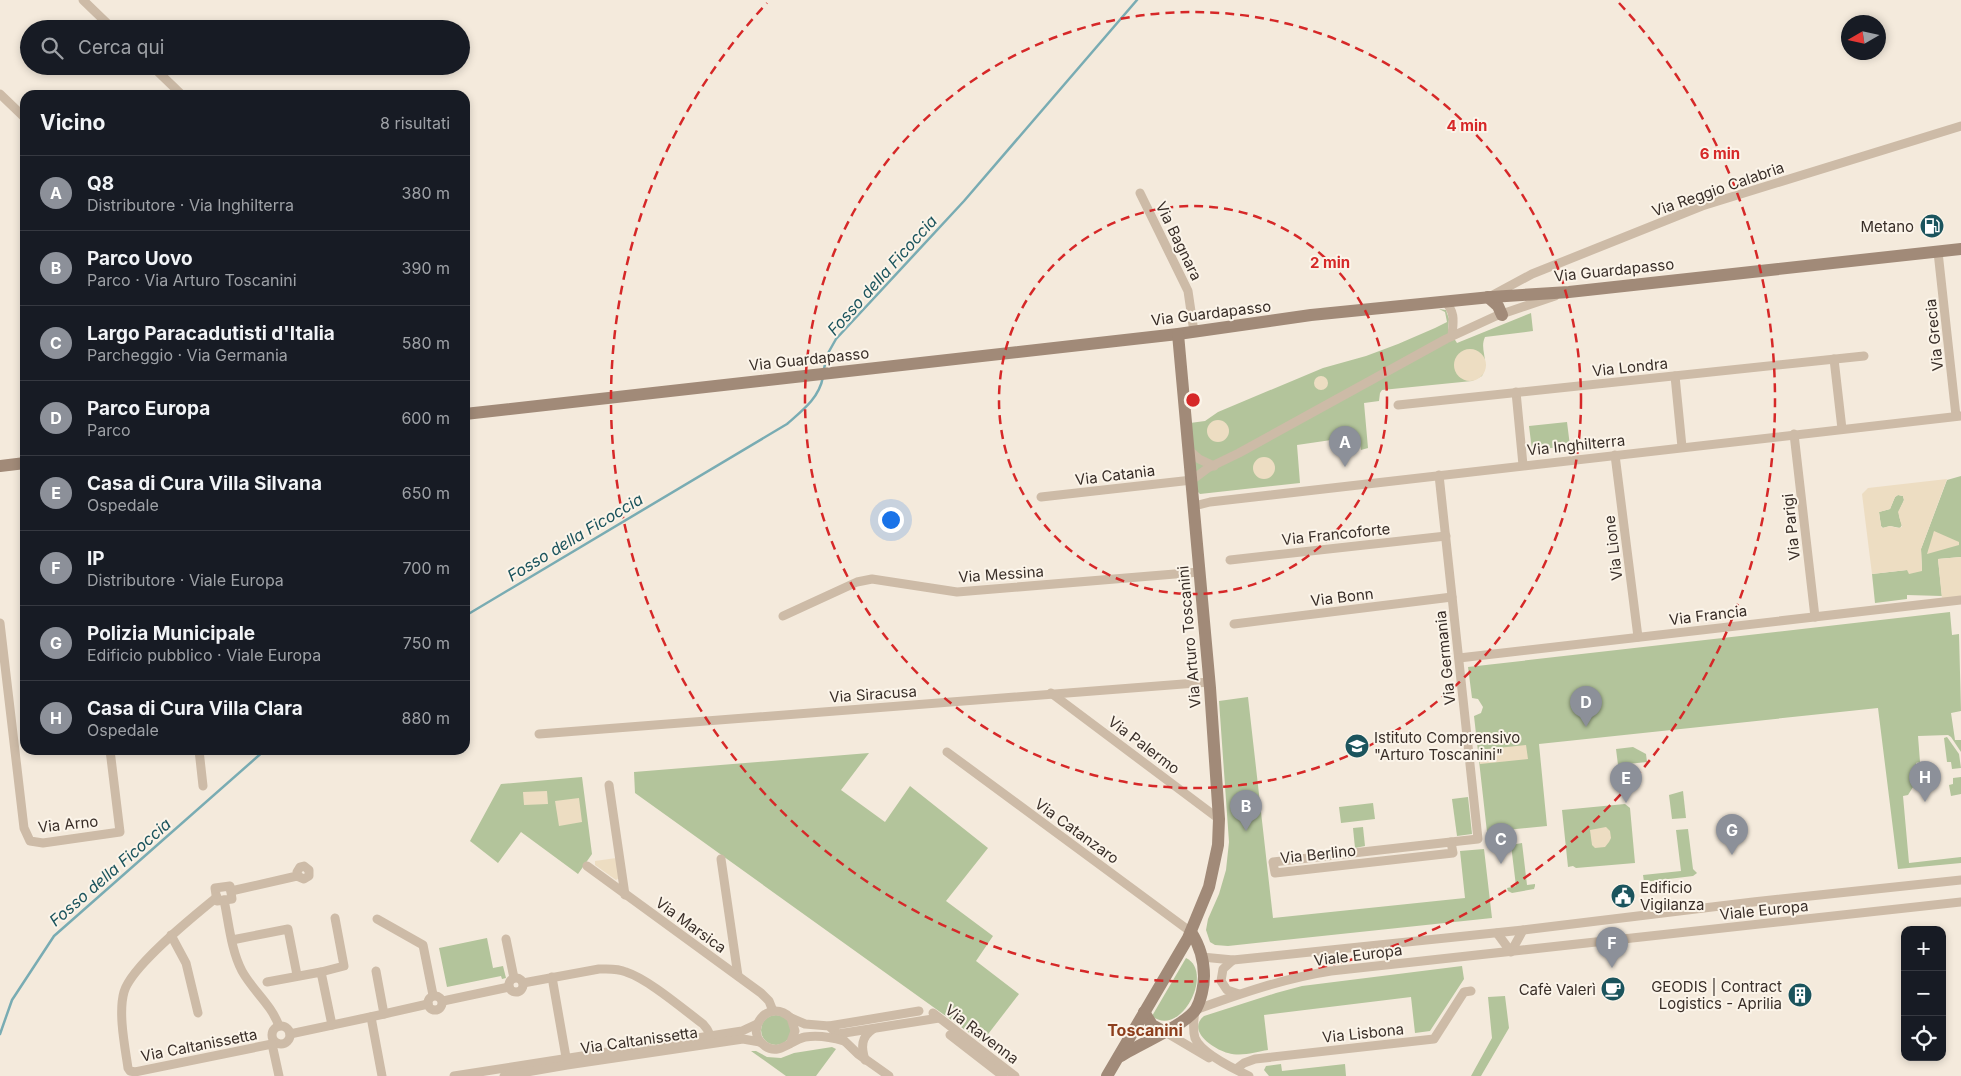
<!DOCTYPE html>
<html lang="it">
<head>
<meta charset="utf-8">
<style>
  :root { --surface:#171b24; --page:#242831; --text:#f1f3f6; --muted:#9ea1a6; --line:#363941; --accent:#8c9099 }
  body { margin:0; font-family:Inter,sans-serif; background:var(--page); color:var(--text) }
  .controls { position:absolute; right:15px; bottom:15px; display:grid; overflow:hidden; border-radius:10px; box-shadow:0 2px 8px #0003 }
  .controls button { width:45px; height:45px; display:grid; place-items:center; padding:0; border:0; border-bottom:1px solid var(--line); background:var(--surface); color:var(--text); font:25px sans-serif }
  .compass { position:absolute; left:1841px; top:15px; width:45px; height:45px; border-radius:50%; background:var(--surface); box-shadow:0 2px 8px #0003; rotate:261deg }
  .you { position:absolute; left:890px; top:519px; width:18px; height:18px; margin:-12px; border:4px solid #fff; border-radius:50%; background:#1a73e8; box-shadow:0 0 0 8px #1a73e833 }
  .badge { display:grid; place-items:center; width:32px; height:32px; border-radius:50%; background:var(--accent); color:#fff; font-size:16px; font-weight:700 }
  .pin { position:absolute; translate:-50% -41px; filter:drop-shadow(0 1px 2px #0008) }
  .pin::after { content:''; position:absolute; top:26px; width:18px; height:15px; background:inherit; clip-path:polygon(0 0,100% 0,50% 100%) }
  .list { margin:0; padding:0; list-style:none }
  h2 { display:flex; justify-content:space-between; align-items:center; height:65px; margin:0; padding:0 20px; font-size:21px }
  h2 small { font-size:16px; font-weight:400; color:var(--muted) }
  .list li { display:grid; grid-template-columns:32px 1fr auto; gap:15px; align-items:center; box-sizing:border-box; height:75px; padding:0 20px; border-top:1px solid var(--line) }
  .list b { display:block; font-size:19px; white-space:nowrap }
  .list p { margin:0; font-size:16px; white-space:nowrap; color:var(--muted) }
  .list em { font-size:16px; font-style:normal; color:var(--muted) }
  .icon { flex:none; width:28px; height:28px; fill:none; stroke:currentColor; stroke-width:2; stroke-linecap:round; stroke-linejoin:round }
  .map { position:relative; flex:none; width:1961px; height:1076px; overflow:hidden }
  .search { position:absolute; background:var(--surface); box-shadow:0 2px 8px #0003; left:20px; top:20px; width:450px; height:55px; display:flex; align-items:center; gap:12px; box-sizing:border-box; padding:0 18px; border-radius:28px; color:var(--muted); font-size:19px }
  .panel { position:absolute; background:var(--surface); box-shadow:0 2px 8px #0003; left:20px; top:90px; width:450px; height:665px; border-radius:15px }
  .map>svg:first-child { display:block }
</style>
</head>
<body>
<div class="map">
<svg width="1961" height="1076" viewBox="0 0 1961 1076">
  <rect width="100%" height="100%" fill="#f4eadc"/>
  <g fill="#b3c49b">
    <path d="M1439,309l7,1 3,9 -1,10 9,14 74,-30 2,18 -48,6c-6,13 5,22 -3,39l-10,5 -90,9 -2,3 -1,8 -15,2 4,45 -7,2 -1,-6h-6l1,5 -17,1v-11l-41,6 3,38 -100,11 -3,-3 -7,-68 15,-2 13,-9 105,-44 43,-12 32,-12 37,-16 12,-6 -2,-10z"/>
    <polygon points="1567,422 1570,446 1532,450 1529,426"/>
    <polygon points="1961,476 1961,557 1938,559 1942,596 1907,595 1907,599 1875,603 1872,574 1907,570 1922,571 1921,549 1947,480"/>
    <path d="M1898,495l5,1 1,4c-5,12 -7,12 -2,25l-2,3 -10,-2 -7,2 -2,-2 -2,-14 11,-3 5,-12z"/>
    <polygon points="1950,612 1952,635 1959,634 1961,711 1951,713 1955,740 1961,740 1961,752 1951,737 1948,735 1918,736 1920,762 1916,763 1919,785 1913,787 1908,795 1903,796 1909,863 1961,857 1961,863 1898,869 1878,708 1539,744 1547,826 1487,832 1474,716 1481,713 1483,707 1478,699 1472,698 1468,667"/>
    <polygon points="1248,697 1273,918 1465,898 1460,851 1484,849 1492,918 1228,946 1215,945 1210,942 1206,930 1208,919 1219,894 1226,870 1229,842 1219,701"/>
    <polygon points="1947,737 1959,754 1961,768 1952,769 1951,762 1947,762 1944,738"/>
    <polygon points="1633,747 1646,754 1647,762 1618,765 1616,749"/>
    <polygon points="869,753 841,790 885,822 910,786 988,848 946,901 993,936 976,961 1019,994 982,1042 635,793 634,772"/>
    <polygon points="582,777 592,854 578,874 521,832 498,863 470,841 501,784"/>
    <polygon points="1961,777 1961,794 1951,796 1949,785 1953,784 1953,778"/>
    <polygon points="1683,791 1686,818 1672,819 1669,795"/>
    <polygon points="1468,797 1472,834 1457,836 1452,799"/>
    <polygon points="1373,803 1375,819 1341,823 1339,807"/>
    <polygon points="1625,804 1630,808 1635,863 1576,868 1573,866 1568,867 1562,810"/>
    <polygon points="1363,827 1365,846 1355,848 1353,828"/>
    <polygon points="1688,829 1693,869 1697,873 1693,876 1644,882 1643,875 1681,871 1676,830"/>
    <polygon points="1522,843 1527,885 1535,884 1535,886 1534,889 1512,893 1508,891 1507,888 1516,886 1511,845"/>
    <polygon points="487,938 493,968 503,966 506,978 502,979 501,976 447,987 439,948"/>
    <path d="M1186,958c29,14 -6,81 -34,58z"/>
    <path d="M1462,966l2,13 -34,52 -15,2 -4,-36 -147,18 4,35c-12,2 -27,7 -40,3 -14,-4 -42,-22 -24,-37l72,-23 26,-7z"/>
    <polygon points="1505,996 1509,1028 1481,1076 1471,1076 1492,1038 1488,997"/>
    <circle cx="776" cy="1030" r="15"/>
    <polygon points="832,1047 836,1049 816,1076 786,1076 751,1051 756,1051 767,1057 781,1058 794,1053"/>
    <polygon points="1281,1064 1282,1071 1345,1064 1346,1076 1269,1076 1264,1070 1266,1066"/>
  </g>
  <g fill="#edddc2" fill-rule="evenodd">
    <circle cx="1470" cy="365" r="16"/>
    <circle cx="1321" cy="383" r="7"/>
    <circle cx="1218" cy="431" r="11"/>
    <circle cx="1264" cy="468" r="11"/>
    <path d="M1947,479l-26,70 1,22 -13,3 -2,-4 -35,4 -10,-80 6,-6zM1898,495l5,1 1,4 -6,12 4,15 -4,1 -8,-2 -8,2 -1,-2 -2,-14 11,-3 5,-12z"/>
    <polygon points="1934,531 1959,542 1959,545 1927,554"/>
    <polygon points="1961,557 1961,597 1942,599 1938,559"/>
    <polygon points="1526,745 1528,759 1480,764 1478,750"/>
    <polygon points="547,791 548,804 524,805 523,792"/>
    <polygon points="579,798 582,822 559,826 555,801"/>
    <polygon points="1606,827 1610,831 1611,838 1609,842 1605,847 1595,848 1592,845 1590,830"/>
    <polygon points="616,858 619,878 616,880 595,865 595,861"/>
  </g>
  <g fill="none" stroke-linecap="round" stroke-linejoin="round">
    <g stroke="#79acb3" stroke-width="2.5">
      <polyline points="824,369 827,355 836,339 964,201 1137,0"/>
      <path d="M465,616l322,-192c16,-14 32,-26 36,-47"/>
      <polyline points="0,1034 12,1000 54,936 265,750"/>
    </g>
    <g stroke="#cdbba7" stroke-width="9">
      <polyline points="83,0 113,29"/>
      <polyline points="152,66 182,95"/>
      <polyline points="0,94 25,118"/>
      <polyline points="1140,193 1188,291 1194,332"/>
      <polyline points="1938,252 1956,416"/>
      <polyline points="1493,295 1532,274 1702,206 1961,126"/>
      <path d="M1445,302c11,10 8,21 7,34"/>
      <polyline points="1834,359 1842,429"/>
      <polyline points="1675,376 1682,447"/>
      <polyline points="1516,392 1523,465"/>
      <polyline points="1398,405 1864,356"/>
      <polyline points="1794,434 1815,617"/>
      <polyline points="1189,450 1199,459 1214,466"/>
      <polyline points="1615,455 1638,637"/>
      <polyline points="1439,475 1478,839 1451,842"/>
      <polyline points="1041,497 1192,480 1208,468 1239,453 1446,339 1496,316 1555,296"/>
      <polyline points="1194,506 1210,502 1961,416"/>
      <polyline points="1230,560 1446,536"/>
      <polyline points="783,616 857,582 872,579 957,592 1199,572"/>
      <polyline points="0,623 24,828 30,841 43,843 120,832 110,750"/>
      <polyline points="1234,624 1452,597"/>
      <polyline points="1459,658 1961,600"/>
      <polyline points="1051,693 1219,819"/>
      <polyline points="539,734 1209,682"/>
      <polyline points="199,750 203,786"/>
      <polyline points="947,752 1191,932"/>
      <polyline points="609,785 625,895"/>
      <polygon points="1451,842 1453,853 1275,873 1273,862"/>
      <polyline points="721,859 738,976"/>
      <polyline points="587,866 761,993 769,1001 773,1011"/>
      <polygon points="230,886 232,899 217,901 215,888"/>
      <polyline points="231,891 297,876 304,879 309,876 309,870 304,866 300,867 297,872 297,876"/>
      <path d="M217,897c-22,18 -86,69 -93,95 -6,21 1,55 4,76l2,3 5,1 142,-29"/>
      <path d="M224,900c5,24 7,50 18,71 11,20 29,33 37,55"/>
      <polyline points="377,919 423,945 433,995"/>
      <polyline points="1497,933 1511,952 1523,930"/>
      <polyline points="171,935 186,963 198,1013"/>
      <polyline points="506,939 514,978"/>
      <polyline points="232,940 288,929 297,975"/>
      <polyline points="1202,957 1233,960 1523,930 1753,902 1961,880"/>
      <polyline points="1233,960 1223,969 1221,981 1227,990 1239,994"/>
      <polyline points="321,972 344,966 335,918"/>
      <polyline points="552,977 567,1063"/>
      <circle cx="516" cy="985" r="7"/>
      <polyline points="267,982 321,972 332,1025"/>
      <path d="M523,983l76,-14c10,0 18,-1 27,3 22,7 57,37 77,52l4,5 6,12"/>
      <circle cx="435" cy="1003" r="7"/>
      <polyline points="443,1001 509,987"/>
      <polyline points="933,1013 1015,1076"/>
      <polyline points="384,1014 428,1004"/>
      <polyline points="371,1017 382,1076"/>
      <polyline points="791,1018 805,1024 829,1026 858,1054 889,1076"/>
      <circle cx="281" cy="1035" r="9"/>
      <polyline points="829,1026 919,1011"/>
      <polyline points="1165,1032 1209,1058"/>
      <polyline points="290,1034 384,1014 376,971"/>
      <polyline points="838,1034 939,1018"/>
      <polyline points="950,1035 1003,1076"/>
      <polyline points="272,1044 279,1076"/>
      <path d="M790,1044l5,-13 -4,-13c-24,-22 -48,14 -26,28 14,10 26,-6 40,-9 13,-2 26,0 39,4"/>
      <path d="M865,1060c-4,-13 -4,-23 8,-31"/>
      <polyline points="1236,1069 1244,1063 1255,1059 1434,1039 1464,992 1471,991"/>
      <polyline points="454,1076 742,1031 757,1024"/>
      <polyline points="504,1076 567,1065 743,1039 760,1042"/>
      <path d="M1249,1076c-15,-7 -48,-23 -54,-38 -3,-9 -1,-19 0,-28 44,-16 90,-32 136,-39l630,-69"/>
    </g>
    <g stroke="#a18a78" stroke-width="12">
      <polyline points="1488,297 1498,306 1502,315"/>
      <polyline points="465,414 1178,334 1311,315 1491,297 1569,292 1961,249"/>
      <polyline points="0,466 25,463"/>
      <polyline points="1144,1012 1152,1025 1165,1032"/>
      <path d="M1121,1056c18,-12 65,-31 75,-47 5,-9 8,-23 8,-33 0,-16 -4,-30 -13,-44"/>
      <polyline points="1107,1076 1188,938 1209,887 1218,845 1219,819 1210,688 1178,334"/>
    </g>
  </g>
  <g fill="none" stroke="#d62828" stroke-width="2.5" stroke-dasharray="9 6">
    <circle cx="1193" cy="400" r="194"/>
    <circle cx="1193" cy="400" r="388"/>
    <path d="M1619 3A582 582 0 1 1 767 3"/>
  </g>
  <defs>
    <symbol id="fuel-disc" viewBox="-11 -11 22 22"><circle r="9.5" fill="#1b545d" stroke="#fbf4e9"/><path d="M-5.5-6h7V0h2V4h1.3V-2.5L3-4.5l.8-.8L6-3V5H2.5V1h-1V6h-7ZM-4.2-4.7v3.2H.2V-4.7Z" fill="#fff"/></symbol>
    <symbol id="school-disc" viewBox="-11 -11 22 22"><circle r="9.5" fill="#1b545d" stroke="#fbf4e9"/><path d="M0-5L7-2L0 1L-7-2ZM-4 1L0 2.5L4 1V4Q0 6-4 4Z" fill="#fff"/></symbol>
    <symbol id="civic-disc" viewBox="-11 -11 22 22"><circle r="9.5" fill="#1b545d" stroke="#fbf4e9"/><path d="M-.6-6.5H3V-4.5H.6V-3L4-1V1h2V6H-6V1h2V-1L-.6-3ZM-1.2 2.5V6h2.4V2.5Z" fill="#fff"/></symbol>
    <symbol id="cafe-disc" viewBox="-11 -11 22 22"><circle r="9.5" fill="#1b545d" stroke="#fbf4e9"/><path d="M-5.5-4.5H6V0H3Q3 3.5 0 3.5H-2.5Q-5.5 3.5-5.5 0ZM3-3.2v2h1.7v-2ZM-6 4.5H4V6H-6Z" fill="#fff"/></symbol>
    <symbol id="building-disc" viewBox="-11 -11 22 22"><circle r="9.5" fill="#1b545d" stroke="#fbf4e9"/><path d="M-4-6H4V6H1V3H-1V6H-4ZM-2.5-4.3h1.7v1.8h-1.7ZM.8-4.3h1.7v1.8H.8ZM-2.5-1h1.7V.8h-1.7ZM.8-1h1.7V.8H.8Z" fill="#fff"/></symbol>
  </defs>
  <g fill-rule="evenodd">
    <use href="#fuel-disc" x="1918" y="212" width="28" height="28"/>
    <use href="#school-disc" x="1343" y="732" width="28" height="28"/>
    <use href="#civic-disc" x="1609" y="882" width="28" height="28"/>
    <use href="#cafe-disc" x="1599" y="975" width="28" height="28"/>
    <use href="#building-disc" x="1786" y="981" width="28" height="28"/>
  </g>
  <g text-anchor="middle" dominant-baseline="central" stroke-width="4" stroke-linejoin="round" paint-order="stroke">
    <g font-size="15" fill="#392e28" stroke="#fbf4e9">
      <text transform="translate(1718 189) rotate(-19)">Via Reggio Calabria</text>
      <text transform="translate(1179 241) rotate(64)">Via Bagnara</text>
      <text transform="translate(1614 270) rotate(-6)">Via Guardapasso</text>
      <text transform="translate(1211 313) rotate(-7)">Via Guardapasso</text>
      <text transform="translate(1934 335) rotate(-96)">Via Grecia</text>
      <text transform="translate(809 359) rotate(-6)">Via Guardapasso</text>
      <text transform="translate(1630 367) rotate(-6)">Via Londra</text>
      <text transform="translate(1576 445) rotate(-6)">Via Inghilterra</text>
      <text transform="translate(1115 475) rotate(-7)">Via Catania</text>
      <text transform="translate(1791 527) rotate(-96)">Via Parigi</text>
      <text transform="translate(1336 534) rotate(-6)">Via Francoforte</text>
      <text transform="translate(1613 548) rotate(-97)">Via Lione</text>
      <text transform="translate(1001 574) rotate(-4)">Via Messina</text>
      <text transform="translate(1342 597) rotate(-7)">Via Bonn</text>
      <text transform="translate(1708 615) rotate(-7)">Via Francia</text>
      <text transform="translate(1189 637) rotate(-95)">Via Arturo Toscanini</text>
      <text transform="translate(1445 658) rotate(-96)">Via Germania</text>
      <text transform="translate(873 694) rotate(-4)">Via Siracusa</text>
      <text transform="translate(1144 745) rotate(37)">Via Palermo</text>
      <text transform="translate(68 824) rotate(-6)">Via Arno</text>
      <text transform="translate(1077 831) rotate(36)">Via Catanzaro</text>
      <text transform="translate(1318 854) rotate(-6)">Via Berlino</text>
      <text transform="translate(1764 910) rotate(-6)">Viale Europa</text>
      <text transform="translate(691 925) rotate(36)">Via Marsica</text>
      <text transform="translate(1358 955) rotate(-7)">Viale Europa</text>
      <text transform="translate(1363 1033) rotate(-6)">Via Lisbona</text>
      <text transform="translate(982 1034) rotate(37)">Via Ravenna</text>
      <text transform="translate(639 1040) rotate(-8)">Via Caltanissetta</text>
      <text transform="translate(199 1045) rotate(-11)">Via Caltanissetta</text>
    </g>
    <g font-size="15" fill="#392e28" stroke="#fbf4e9" text-anchor="end">
      <text x="1914" y="226">Metano</text>
      <text x="1374" y="737" text-anchor="start">Istituto Comprensivo<tspan x="1374" dy="17">"Arturo Toscanini"</tspan></text>
      <text x="1640" y="887" text-anchor="start">Edificio<tspan x="1640" dy="17">Vigilanza</tspan></text>
      <text x="1782" y="986">GEODIS | Contract<tspan x="1782" dy="17">Logistics - Aprilia</tspan></text>
      <text x="1596" y="989">Cafè Valerì</text>
    </g>
    <g font-size="16" font-style="italic" fill="#1b545d" stroke="#fbf4e9">
      <text transform="translate(882 275) rotate(-48)">Fosso della Ficoccia</text>
      <text transform="translate(575 537) rotate(-31)">Fosso della Ficoccia</text>
      <text transform="translate(110 872) rotate(-41)">Fosso della Ficoccia</text>
    </g>
    <g font-size="16" font-weight="bold" fill="#8d3e1c" stroke="#fbf4e9">
      <text x="1145" y="1030">Toscanini</text>
    </g>
  </g>
  <circle cx="1193" cy="400" r="8" fill="#d62828" stroke="#fbf4e9" stroke-width="2.5"/>
  <g font-size="15" text-anchor="middle" font-weight="bold" fill="#d62828" stroke="#fbf4e9" stroke-width="4" stroke-linejoin="round" paint-order="stroke">
    <text x="1467" y="131">4 min</text>
    <text x="1720" y="159">6 min</text>
    <text x="1330" y="268">2 min</text>
  </g>
</svg>
<div class="controls">
<button>+</button>
<button>−</button>
<button><svg class="icon" aria-label="locate" viewBox="0 0 24 24"><circle cx="12" cy="12" r="6"/><path d="M12 2v4M12 18v4M2 12h4M18 12h4"/></svg></button>
</div>
<svg class="compass" viewBox="-18 -18 36 36"><path d="M0-13l5 13h-10z" fill="#e53935"/><path d="M0 13l5-13h-10z" fill="#9ea1a6"/></svg>
<div class="you"></div>
<div class="pin badge" style="left:1345px;top:467px">A</div>
<div class="pin badge" style="left:1246px;top:831px">B</div>
<div class="pin badge" style="left:1501px;top:864px">C</div>
<div class="pin badge" style="left:1586px;top:727px">D</div>
<div class="pin badge" style="left:1626px;top:803px">E</div>
<div class="pin badge" style="left:1612px;top:968px">F</div>
<div class="pin badge" style="left:1732px;top:855px">G</div>
<div class="pin badge" style="left:1925px;top:802px">H</div>
<div class="search"><svg class="icon" aria-label="search" viewBox="0 0 24 24"><circle cx="10" cy="10" r="6"/><path d="M15 15l6 6"/></svg>Cerca qui</div>
<section class="panel">
<h2>Vicino<small>8 risultati</small></h2>
<ul class="list">
<li><span class="badge">A</span><div><b>Q8</b><p>Distributore · Via Inghilterra</p></div><em>380 m</em></li>
<li><span class="badge">B</span><div><b>Parco Uovo</b><p>Parco · Via Arturo Toscanini</p></div><em>390 m</em></li>
<li><span class="badge">C</span><div><b>Largo Paracadutisti d'Italia</b><p>Parcheggio · Via Germania</p></div><em>580 m</em></li>
<li><span class="badge">D</span><div><b>Parco Europa</b><p>Parco</p></div><em>600 m</em></li>
<li><span class="badge">E</span><div><b>Casa di Cura Villa Silvana</b><p>Ospedale</p></div><em>650 m</em></li>
<li><span class="badge">F</span><div><b>IP</b><p>Distributore · Viale Europa</p></div><em>700 m</em></li>
<li><span class="badge">G</span><div><b>Polizia Municipale</b><p>Edificio pubblico · Viale Europa</p></div><em>750 m</em></li>
<li><span class="badge">H</span><div><b>Casa di Cura Villa Clara</b><p>Ospedale</p></div><em>880 m</em></li>
</ul>
</section>
</div>
</body>
</html>
